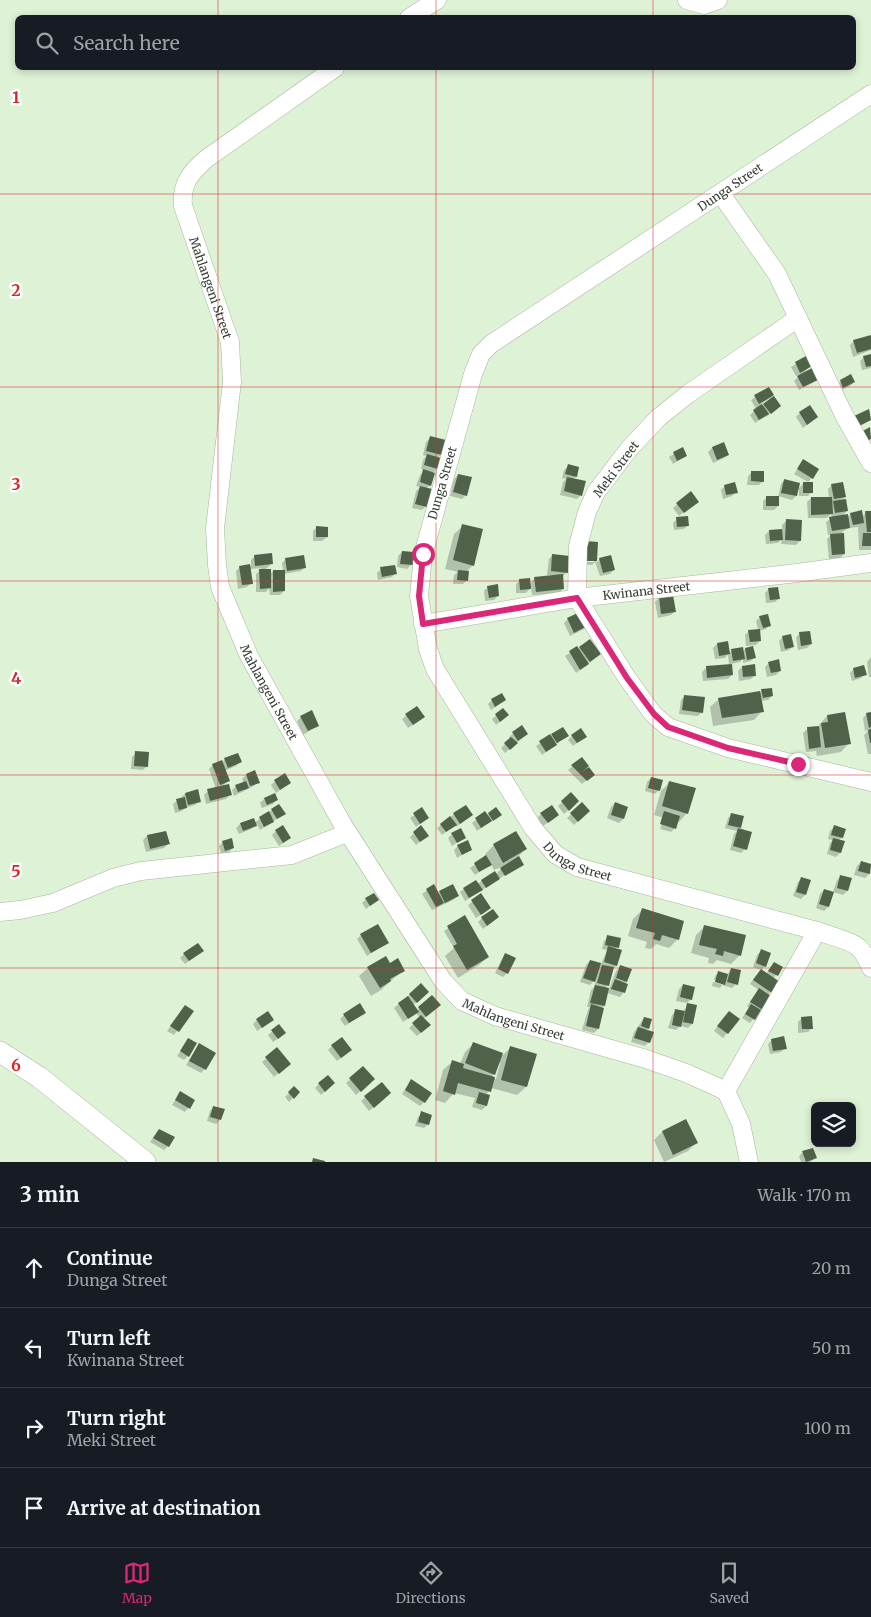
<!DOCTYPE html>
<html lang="en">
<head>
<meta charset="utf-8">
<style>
  :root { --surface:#171b24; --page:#20242c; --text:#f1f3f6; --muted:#9ea1a6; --line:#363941; --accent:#db2777 }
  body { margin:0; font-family:Merriweather,serif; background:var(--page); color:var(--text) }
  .controls { position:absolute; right:15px; bottom:15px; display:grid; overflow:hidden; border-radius:8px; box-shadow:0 2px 8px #0003 }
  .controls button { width:45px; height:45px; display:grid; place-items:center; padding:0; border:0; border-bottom:1px solid var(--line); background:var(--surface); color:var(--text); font:25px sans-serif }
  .stop { position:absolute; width:15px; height:15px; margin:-11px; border:4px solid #db2777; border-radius:50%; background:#fff }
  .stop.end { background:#db2777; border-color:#fff; box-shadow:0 1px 5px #0008 }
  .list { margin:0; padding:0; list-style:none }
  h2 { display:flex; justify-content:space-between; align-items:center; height:65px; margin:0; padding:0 20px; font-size:21px }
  h2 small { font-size:16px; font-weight:400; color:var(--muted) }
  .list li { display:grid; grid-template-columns:32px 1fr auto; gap:15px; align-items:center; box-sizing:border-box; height:80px; padding:0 20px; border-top:1px solid var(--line) }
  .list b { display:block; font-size:19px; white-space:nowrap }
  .list p { margin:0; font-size:16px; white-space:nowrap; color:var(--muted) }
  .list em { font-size:16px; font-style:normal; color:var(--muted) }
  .icon { flex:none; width:28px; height:28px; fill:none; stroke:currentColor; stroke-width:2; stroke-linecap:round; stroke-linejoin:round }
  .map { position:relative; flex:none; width:871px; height:1162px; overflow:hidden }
  .search { position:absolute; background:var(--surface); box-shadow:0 2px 8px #0003; left:15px; right:15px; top:15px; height:55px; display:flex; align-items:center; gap:12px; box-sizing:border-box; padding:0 18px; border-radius:8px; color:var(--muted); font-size:19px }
  .sheet { height:385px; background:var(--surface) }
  nav { display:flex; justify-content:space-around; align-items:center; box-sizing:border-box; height:70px; border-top:1px solid var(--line); background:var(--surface); font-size:14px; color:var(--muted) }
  nav a { display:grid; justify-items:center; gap:2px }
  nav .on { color:var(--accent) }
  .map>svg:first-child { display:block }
</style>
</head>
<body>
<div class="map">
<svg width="871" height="1162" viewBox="0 0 871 1162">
  <rect width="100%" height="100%" fill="#def2d6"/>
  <g fill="#0003" fill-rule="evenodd">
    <polygon points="871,339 871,350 853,357 850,345 854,341"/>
    <polygon points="871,355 871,368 862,370 860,361 864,357"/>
    <polygon points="806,358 810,366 803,374 816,380 812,383 799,390 794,381 801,374 796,376 791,367"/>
    <polygon points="841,381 854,382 850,386 839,391 837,385"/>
    <path d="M768,388l12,18 -14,11v-1l-11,7 -5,-8 6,-6 -5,-9zM769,399v1l-7,7 -1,-3z"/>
    <polygon points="869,410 871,420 855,429"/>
    <polygon points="800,413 817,417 803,428 796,417"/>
    <polygon points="430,438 444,441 441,455 437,458 437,468 433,473 430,485 426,489 426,506 422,510 412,508 416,491 420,487 416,486 420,475 425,470 421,469 423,460 426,456 423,455 426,442"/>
    <polygon points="723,444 728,455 724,458 713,463 708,452 712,448"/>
    <polygon points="682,449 686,456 673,464 669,457"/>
    <polygon points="803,461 812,478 808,482 794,474"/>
    <polygon points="568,466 578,468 576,477 573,479 581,495 577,499 560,495 563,482 566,479 562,478 564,470"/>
    <polygon points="752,472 763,481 759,485 747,485 748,476"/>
    <polygon points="458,475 466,495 462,499 450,496 454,479"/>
    <polygon points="785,480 796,496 792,500 778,496 778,506 774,510 763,510 763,501 767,497 778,497 781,484"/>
    <polygon points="803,484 812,492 808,496 799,496 799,488"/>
    <polygon points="832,485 845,497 841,501 847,511 841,517 847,518 851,514 862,516 866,513 871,512 871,550 859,550 858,527 849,528 842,532 844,554 840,558 829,559 827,539 832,534 828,535 826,522 832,518 831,514 827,518 808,518 807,502 811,498 829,498 828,489"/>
    <polygon points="725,486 736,492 732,496 723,499 721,490"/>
    <polygon points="691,493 693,505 679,516 673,508"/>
    <polygon points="677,519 688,525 684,529 674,530 673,523"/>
    <polygon points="786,521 800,541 796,545 781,544 782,539 778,543 766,544 765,535 769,531 782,530 782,525"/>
    <polygon points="463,526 473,565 466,572 467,580 463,584 453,584 454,575 458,572 445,569 454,534"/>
    <polygon points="317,527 327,537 322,541 313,541 313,531"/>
    <polygon points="597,543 596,563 600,559 614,570 610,574 600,576 595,562 592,565 582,564 582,562 594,562"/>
    <polygon points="402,552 411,565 407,569 397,567 398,556"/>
    <polygon points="553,555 567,572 563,576 563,589 559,593 532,595 531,587 526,593 516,593 516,584 520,580 530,584 535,578 553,576 553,575 547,575 549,559"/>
    <polygon points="255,556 271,564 265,570 269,575 273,571 283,571 282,563 286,559 305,567 301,571 283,574 284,591 280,595 270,595 269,588 266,592 256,592 256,574 262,568 250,569 251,583 247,587 238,589 236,571 240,567 251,566 251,560"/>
    <polygon points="381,569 396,573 392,577 378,580 377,573"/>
    <polygon points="488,587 498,596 494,600 485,601 484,591"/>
    <polygon points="769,589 779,598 775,602 766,603 765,593"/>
    <polygon points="659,598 675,611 671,615 658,618 655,602"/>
    <polygon points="760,617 770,625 766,629 759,631 760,641 756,645 746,646 745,635 749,631 758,630 756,621"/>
    <polygon points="568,619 588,625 584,629 570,636 564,623"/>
    <polygon points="799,634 811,644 807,648 798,650 796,638"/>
    <polygon points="783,637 793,646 789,650 781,652 779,641"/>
    <polygon points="717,644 729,653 732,650 743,652 745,649 752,647 755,657 751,661 743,663 743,659 740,662 731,664 732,675 728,679 703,681 702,672 706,668 729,665 728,654 725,658 715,659 713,648"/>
    <polygon points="577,648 578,649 580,648 595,658 576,673 565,656"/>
    <polygon points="871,657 871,677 869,677 867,662"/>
    <polygon points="769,663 780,671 776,675 767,677 765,667"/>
    <polygon points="742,667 755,675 751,679 739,681 738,671"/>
    <polygon points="854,669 865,674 861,678 852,681 850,673"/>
    <polygon points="762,690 772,696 768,700 761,701 762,711 754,720 713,726 710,707 719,699 760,692"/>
    <polygon points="685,696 702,712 698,716 679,714 681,700"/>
    <polygon points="492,700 505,700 491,710 488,704"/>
    <polygon points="417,708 419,721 408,728 402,719"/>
    <polygon points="503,710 503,719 496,725 492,719"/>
    <polygon points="871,713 871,754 868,754 864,735 869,730 865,731 863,718 867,714"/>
    <polygon points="827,716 849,743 841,752 817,756 816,751 806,752 803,733 807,729 819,727 819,725"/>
    <polygon points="301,717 318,725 303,735 297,721"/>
    <polygon points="521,727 522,738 505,753 501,748 510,739 509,737"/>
    <polygon points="552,735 567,736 542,755 536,746"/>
    <polygon points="572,736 585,737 573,746 568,740"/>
    <polygon points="136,753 147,766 143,770 131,769 132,757"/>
    <polygon points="225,759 240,762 236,766 224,771 228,781 222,787 230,795 226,799 206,804 204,795 208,791 216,789 209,769 213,765 222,763"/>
    <polygon points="581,759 593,775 582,784 568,770"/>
    <polygon points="246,775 258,782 254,786 234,796 232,790 236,786 244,783 242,779"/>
    <polygon points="651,778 659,790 655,794 645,791 647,782"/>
    <polygon points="275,781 289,783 276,793 271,785"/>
    <polygon points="670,782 687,813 679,822 677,821 675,828 671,832 660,829 664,817 661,817 657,828 661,817 654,815 661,791"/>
    <polygon points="197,791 199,801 195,805 185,808 182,811 175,813 173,804 185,794"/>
    <polygon points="571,794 574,805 564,814 558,806"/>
    <polygon points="275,795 277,800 273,804 262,808 260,803 264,799"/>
    <polygon points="615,803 627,807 623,819 619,823 607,818 611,807"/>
    <polygon points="582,804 588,811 574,825 567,818"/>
    <polygon points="422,809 424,821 416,827 410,818"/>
    <polygon points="272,810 284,814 260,830 257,824 251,829 239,834 236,828 240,824 253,819 254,823"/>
    <polygon points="485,813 487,816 488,814 496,818 477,831 472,823"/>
    <polygon points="454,814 472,815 456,827 455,825 442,835 437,828"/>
    <polygon points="541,814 558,815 543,826 537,818"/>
    <polygon points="732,814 739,827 737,829 750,833 745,849 741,853 730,850 734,834 737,831 725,828 728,818"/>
    <polygon points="421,827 423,839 416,845 410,837"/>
    <polygon points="834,827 842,838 839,840 843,842 840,853 836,857 827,854 830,843 833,840 828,839 830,831"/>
    <polygon points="276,831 286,841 279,846 272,835"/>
    <polygon points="516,833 525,849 518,857 522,864 465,901 460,892 464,889 478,884 482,880 496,874 504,866 494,870 491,864 475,875 470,868 486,856 485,854 494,845"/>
    <polygon points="452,834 465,837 452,846 448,838"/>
    <polygon points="147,836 168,844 164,848 146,852 143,840"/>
    <polygon points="223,842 233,848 229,852 221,854 219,846"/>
    <polygon points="458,846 471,849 457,858 454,850"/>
    <polygon points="861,862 871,865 869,874 865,878 854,875 857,866"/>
    <polygon points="841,876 847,891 843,895 833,892 837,880"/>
    <polygon points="802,878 805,895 801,899 793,896 798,882"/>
    <polygon points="433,886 438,894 440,892 457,896 453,900 432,910 422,894"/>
    <polygon points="824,890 828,907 824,911 816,908 820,894"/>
    <polygon points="481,895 490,908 476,918 468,905"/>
    <polygon points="366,899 377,900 366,909 362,903"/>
    <polygon points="642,910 678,939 669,948 656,944 651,949 645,948 647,942 628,936 633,919"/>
    <polygon points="465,917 488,957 479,965 458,978 445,956 454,948 444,931"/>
    <polygon points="498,917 483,929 478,922 482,918"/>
    <polygon points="705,926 740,955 731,964 717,960 713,964 708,963 709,958 691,953 696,935"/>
    <polygon points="361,935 387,942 367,956 357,939"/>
    <polygon points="608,937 617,947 615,950 616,966 612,969 608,985 605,988 609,989 616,971 620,967 630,970 623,993 620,997 607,993 604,1006 601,1008 603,1009 598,1029 594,1033 582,1030 588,1010 590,1007 587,1007 591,990 594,987 596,979 590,985 580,982 586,965 590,961 601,964 607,950 602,949 604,941"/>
    <polygon points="202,951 185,964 180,958 184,954"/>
    <polygon points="761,951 765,966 761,970 753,967 757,955"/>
    <polygon points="506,955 507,973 503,977 495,973 502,959"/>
    <polygon points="774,963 781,967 773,979 778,983 768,995 762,1009 750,1023 742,1018 749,1008 747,1006 759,990 750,984 757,974 766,974"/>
    <polygon points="390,964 403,970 381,990 371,996 359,976 368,968"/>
    <polygon points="731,969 736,984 732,988 722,985 720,988 712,986 713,982 723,985 723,983 714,980 715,976 719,972 727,975"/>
    <polygon points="421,985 424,996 413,1005 416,1011 432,997 435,1009 423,1019 429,1025 417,1036 409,1028 420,1018 416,1013 403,1022 394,1008"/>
    <polygon points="683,985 691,999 687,1003 676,1001 679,989"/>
    <polygon points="688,1005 692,1024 688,1028 680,1026 676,1030 668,1028 672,1015 676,1011 683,1012"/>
    <polygon points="182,1011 192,1011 174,1035 167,1031"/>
    <polygon points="364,1013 345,1026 340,1019 344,1015"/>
    <polygon points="725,1016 738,1019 723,1038 714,1031"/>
    <polygon points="644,1018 648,1028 646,1031 649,1042 645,1046 631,1042 634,1032"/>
    <polygon points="802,1018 812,1028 808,1032 798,1033 798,1022"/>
    <polygon points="257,1020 273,1020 257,1031 253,1024"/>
    <polygon points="279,1026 280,1037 273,1042 268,1035"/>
    <polygon points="189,1039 188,1056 184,1060 177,1056"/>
    <polygon points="772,1040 785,1048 781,1052 770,1054 768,1044"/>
    <path d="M474,1043l29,12 8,-8 24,7 -9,33 -9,8 -26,-7 -5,7v11l-4,4 -10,-3 3,-9 -21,-5 -9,10 -10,-3 8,-30 9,-8 8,2 5,-12zM498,1063h2l-4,16 -5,-2 3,-3z"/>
    <polygon points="199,1044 205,1069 201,1073 186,1065"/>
    <polygon points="332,1046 347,1054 337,1061 328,1050"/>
    <polygon points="277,1049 286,1067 274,1077 262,1062"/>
    <polygon points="363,1068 373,1079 356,1095 346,1083"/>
    <polygon points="411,1081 424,1102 420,1106 402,1094"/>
    <polygon points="381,1083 386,1097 369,1111 361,1101"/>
    <polygon points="319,1084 330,1087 321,1095 315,1088"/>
    <polygon points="294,1088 298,1092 289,1102 285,1097"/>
    <polygon points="180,1093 194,1100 185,1112 172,1105"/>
    <polygon points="214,1107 220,1120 216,1124 207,1121 210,1111"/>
    <polygon points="422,1113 428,1124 424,1128 415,1126 418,1117"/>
    <polygon points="685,1120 697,1142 688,1151 664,1162 654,1140 662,1132"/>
    <polygon points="159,1130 168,1146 164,1150 150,1142"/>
    <polygon points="803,1152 815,1158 810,1162 801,1162 799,1156"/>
  </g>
  <g fill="#51624a">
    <polygon points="871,335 871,349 857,353 853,340"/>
    <polygon points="871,354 871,366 866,367 863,356"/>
    <polygon points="806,356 812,366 800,373 795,362"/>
    <polygon points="812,368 818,380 803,387 797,376"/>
    <polygon points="851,374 855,382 843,388 840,380"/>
    <polygon points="769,387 774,395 759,404 754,395"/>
    <polygon points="774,396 781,406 771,414 763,404"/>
    <polygon points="762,404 769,414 759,420 753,410"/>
    <polygon points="810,405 818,417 807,425 799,412"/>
    <polygon points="869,409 871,420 859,426 854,416"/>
    <polygon points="870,427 871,439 863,443 859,433"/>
    <polygon points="430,436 446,440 442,455 426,451"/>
    <polygon points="724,442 729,455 717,460 712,447"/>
    <polygon points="683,447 687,456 677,461 673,452"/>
    <polygon points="427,454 441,458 438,469 424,465"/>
    <polygon points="803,459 819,469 813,479 797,469"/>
    <polygon points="568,464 579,467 577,477 565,474"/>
    <polygon points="423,469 435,473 431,486 420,482"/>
    <polygon points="751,471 764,471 764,482 751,481"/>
    <polygon points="458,474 472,477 467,496 453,492"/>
    <polygon points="567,477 586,481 582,496 564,491"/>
    <polygon points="784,479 800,483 797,496 781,493"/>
    <polygon points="735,482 738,493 726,495 724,485"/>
    <rect x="803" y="482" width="10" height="11"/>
    <polygon points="843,482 846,497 834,499 831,484"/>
    <polygon points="420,486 432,489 427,507 415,504"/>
    <polygon points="691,491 699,502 684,513 676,503"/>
    <rect x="766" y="496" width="13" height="10"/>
    <polygon points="811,497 832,497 833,514 811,515"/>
    <polygon points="846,499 848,511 835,513 833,501"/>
    <polygon points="862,510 864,523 853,525 850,513"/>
    <polygon points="865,511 871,511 871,532 867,532"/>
    <polygon points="848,514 850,528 832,531 829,517"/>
    <polygon points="688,516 689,526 677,527 676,517"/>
    <polygon points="786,519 802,520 801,541 785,540"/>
    <polygon points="462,524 483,529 474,566 453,560"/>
    <polygon points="316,526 328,527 328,537 316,537"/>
    <polygon points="782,529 783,540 770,541 769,530"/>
    <polygon points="844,533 845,554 832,555 830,534"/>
    <polygon points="863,533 871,533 871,546 862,546"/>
    <polygon points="586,541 598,542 597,561 585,561"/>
    <polygon points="402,551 414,552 413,565 400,564"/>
    <polygon points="272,553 273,564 255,566 254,555"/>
    <polygon points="552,554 570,556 568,573 551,571"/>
    <polygon points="304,555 306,568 287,571 285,558"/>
    <polygon points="611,555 615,570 603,573 599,558"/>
    <polygon points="250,564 253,584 242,585 239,566"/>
    <polygon points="395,565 397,574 382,577 380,567"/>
    <polygon points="259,569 271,569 271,588 260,589"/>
    <polygon points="273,570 285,570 285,591 273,592"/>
    <polygon points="458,570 469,571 468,581 457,580"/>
    <polygon points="563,574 564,589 536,592 534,577"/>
    <polygon points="530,578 531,589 520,590 519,579"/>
    <polygon points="498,584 499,596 489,598 487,586"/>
    <polygon points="778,587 780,599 770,600 768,588"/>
    <polygon points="673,595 676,612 661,614 659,597"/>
    <polygon points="582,611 589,625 574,633 567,618"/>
    <polygon points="768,614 771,626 763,628 759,616"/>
    <polygon points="760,629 761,641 750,642 748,630"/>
    <polygon points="810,631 812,644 801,646 799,632"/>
    <polygon points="791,634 794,647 785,649 782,636"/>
    <polygon points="590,639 601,654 590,662 579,647"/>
    <polygon points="728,641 730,654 719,656 717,643"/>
    <polygon points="577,646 589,664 580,670 569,651"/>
    <polygon points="753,646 756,658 747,660 745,648"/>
    <polygon points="743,647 745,659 733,661 731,649"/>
    <polygon points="779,659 781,671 771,673 768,662"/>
    <polygon points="732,664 733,675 707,678 706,666"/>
    <polygon points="755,664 756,676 743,677 742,666"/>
    <polygon points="864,665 867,675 855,678 853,668"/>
    <polygon points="772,688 773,696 763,698 761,689"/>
    <polygon points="760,691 764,712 722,718 718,698"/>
    <polygon points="502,693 506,700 495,707 491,699"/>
    <polygon points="684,695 705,697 703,713 682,710"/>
    <polygon points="417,706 425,717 413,725 405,714"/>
    <polygon points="503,708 509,715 500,722 495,714"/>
    <polygon points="312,710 319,726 308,731 300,716"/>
    <polygon points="845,712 851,744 825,748 821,723 828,722 827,715"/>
    <polygon points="871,712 871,727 869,728 866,713"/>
    <polygon points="522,725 528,734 518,741 512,732"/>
    <polygon points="819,726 821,747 809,749 807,727"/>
    <polygon points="563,727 569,736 557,743 551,734"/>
    <polygon points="581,728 587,737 577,743 571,735"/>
    <polygon points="871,729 871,743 870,743 868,730"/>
    <polygon points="550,734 557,745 546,752 539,741"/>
    <polygon points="511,737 518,743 510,750 504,743"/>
    <polygon points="135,751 149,752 148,767 134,766"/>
    <polygon points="238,753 242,762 228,768 224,758"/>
    <polygon points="582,757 589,766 582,772 589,767 595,775 587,781 571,765"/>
    <polygon points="222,760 230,781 220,785 212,764"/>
    <polygon points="255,770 260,783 250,786 246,774"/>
    <polygon points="285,773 291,783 280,790 274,780"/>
    <polygon points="651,777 663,780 660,791 648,788"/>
    <polygon points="246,781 249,788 238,792 235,785"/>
    <polygon points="669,781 696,788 688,814 662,806"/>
    <polygon points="229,784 232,795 210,801 207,789"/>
    <polygon points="198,789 201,802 188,805 185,793"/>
    <polygon points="571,792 579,801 569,811 561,801"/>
    <polygon points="275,793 278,800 267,805 264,798"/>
    <polygon points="185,797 187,808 179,810 176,799"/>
    <polygon points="582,802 590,811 578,822 570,813"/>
    <polygon points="615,802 628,807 624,819 611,815"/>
    <polygon points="279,804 286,814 277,819 271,809"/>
    <polygon points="466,805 473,815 460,824 453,813"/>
    <polygon points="552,805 559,815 548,823 540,813"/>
    <polygon points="422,807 429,818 420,824 413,813"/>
    <polygon points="496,807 502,815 493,821 488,813"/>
    <polygon points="269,811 274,822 264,827 259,817"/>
    <polygon points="485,811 492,821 481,828 475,818"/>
    <polygon points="664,811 680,816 676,829 660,824"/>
    <polygon points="731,813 744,816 741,828 728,825"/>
    <polygon points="450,816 457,825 446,832 440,824"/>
    <polygon points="254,818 257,826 243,831 240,823"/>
    <polygon points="283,825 291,838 283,843 275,830"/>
    <polygon points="421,825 429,836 420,842 413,832"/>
    <polygon points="834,825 846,829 843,838 831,835"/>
    <polygon points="461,828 466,838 457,843 451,833"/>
    <polygon points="738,828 752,832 747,850 733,846"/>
    <polygon points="166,831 170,844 150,849 147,835"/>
    <polygon points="516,831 527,849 503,863 493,844"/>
    <polygon points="232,838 234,848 225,851 222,841"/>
    <polygon points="833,838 845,841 841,853 830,850"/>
    <polygon points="468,840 472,850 462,855 457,845"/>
    <polygon points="486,855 492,865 479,872 474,863"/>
    <polygon points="519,856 524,865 505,876 500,868"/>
    <polygon points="861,861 871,864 870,874 858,871"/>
    <polygon points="495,871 500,879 486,888 481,880"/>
    <polygon points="840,875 852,878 848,891 837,888"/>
    <polygon points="801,877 811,880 806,895 796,892"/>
    <polygon points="476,880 483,890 469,898 463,888"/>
    <polygon points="434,884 444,903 436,907 426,889"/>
    <polygon points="453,884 459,896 445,903 439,891"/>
    <polygon points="824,889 834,892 829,907 819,904"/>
    <polygon points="374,893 379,900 370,906 365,898"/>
    <polygon points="481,893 491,908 481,915 471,900"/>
    <polygon points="642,908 684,921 679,940 662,935 660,941 653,939 655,933 636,928"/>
    <polygon points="493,909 499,917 487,926 481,917"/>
    <polygon points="465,915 489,957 467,970 453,946 457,944 447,926"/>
    <polygon points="378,924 389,943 371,953 360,934"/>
    <polygon points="704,925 746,935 741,956 724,951 723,956 715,954 717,949 699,945"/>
    <polygon points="607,935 621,938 619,948 605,945"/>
    <polygon points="198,943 204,951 189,961 183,953"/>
    <polygon points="608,946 622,950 617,966 604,962"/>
    <polygon points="761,949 771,953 766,967 756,963"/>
    <polygon points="505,953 516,958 508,974 498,969"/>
    <polygon points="386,956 390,963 398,958 405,971 390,979 391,981 380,988 367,967"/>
    <polygon points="590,960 601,963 595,982 583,978"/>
    <polygon points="774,962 783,967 778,976 768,971"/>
    <polygon points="602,965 614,967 609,986 597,983"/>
    <polygon points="620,965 632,969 627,982 616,978"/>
    <polygon points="731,968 741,970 738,985 727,982"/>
    <polygon points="761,969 780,982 772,993 753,980"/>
    <polygon points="718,971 728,974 725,985 715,982"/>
    <polygon points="615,979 628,984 625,993 611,989"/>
    <polygon points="421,983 429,992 417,1003 409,994"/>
    <polygon points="683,984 695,987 692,1000 680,997"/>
    <polygon points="595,985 609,988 605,1006 590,1003"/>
    <polygon points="759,988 771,996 763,1010 750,1002"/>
    <polygon points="432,995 441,1005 426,1017 418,1007"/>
    <polygon points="408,996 419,1012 408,1019 398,1003"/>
    <polygon points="360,1003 366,1013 349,1023 343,1014"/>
    <polygon points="687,1003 697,1005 693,1024 683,1022"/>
    <polygon points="591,1004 604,1008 599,1029 586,1026"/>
    <polygon points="751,1004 761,1010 755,1020 745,1014"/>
    <polygon points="185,1005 194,1011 179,1032 170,1026"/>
    <polygon points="675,1009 685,1011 681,1027 672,1025"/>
    <polygon points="268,1011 274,1020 262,1028 256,1019"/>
    <polygon points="729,1011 740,1019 728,1034 717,1026"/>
    <polygon points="421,1015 431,1025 421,1033 412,1023"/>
    <polygon points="812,1016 813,1029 802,1029 801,1017"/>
    <polygon points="644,1017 652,1019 649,1029 641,1026"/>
    <polygon points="279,1024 286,1033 278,1039 271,1030"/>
    <polygon points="638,1027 654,1032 650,1043 634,1038"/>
    <polygon points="784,1036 787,1049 773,1051 771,1039"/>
    <polygon points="342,1037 352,1050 341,1058 331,1045"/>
    <polygon points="188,1038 197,1043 189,1057 180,1051"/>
    <polygon points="473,1042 503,1053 495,1075 465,1063"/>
    <polygon points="199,1043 216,1053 206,1070 189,1061"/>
    <polygon points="510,1046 537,1054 527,1087 501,1080"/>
    <polygon points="277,1047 291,1064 279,1074 265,1057"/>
    <polygon points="452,1060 464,1064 463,1068 495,1077 491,1092 458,1083 455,1095 443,1091"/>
    <polygon points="363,1066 375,1079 361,1092 349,1078"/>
    <polygon points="328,1075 335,1083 325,1092 318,1083"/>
    <polygon points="411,1079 432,1093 425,1103 405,1090"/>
    <polygon points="382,1082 391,1093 374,1108 364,1096"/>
    <polygon points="294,1086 300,1092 294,1099 288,1092"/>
    <polygon points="180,1091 195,1100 190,1109 175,1100"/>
    <polygon points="479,1092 490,1095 487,1106 476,1103"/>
    <polygon points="213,1106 225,1109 221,1120 210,1117"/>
    <polygon points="421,1111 432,1115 429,1125 418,1122"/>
    <polygon points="686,1119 698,1143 673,1155 662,1131"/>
    <polygon points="159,1129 175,1137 169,1147 153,1138"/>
    <polygon points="813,1148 817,1158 806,1162 802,1151"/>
    <polygon points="313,1158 325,1161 325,1162 312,1162"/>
  </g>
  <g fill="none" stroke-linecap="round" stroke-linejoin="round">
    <defs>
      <g id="minor">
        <polyline points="687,0 704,5 718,0"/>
        <polyline points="409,18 437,0"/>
        <path id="s1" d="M335,68l-129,91c-16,14 -25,25 -23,47l47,136 2,40 -17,146 2,37 3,22 29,69 94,169 100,156 19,20 33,15 151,43 40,14 40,18 15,33 8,38"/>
        <path id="s2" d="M871,94l-380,250 -10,10 -8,20 -50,181 -4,41 9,53 7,20 98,159 22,26 22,13 240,64c11,4 33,9 41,16 6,5 10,14 13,21"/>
        <polyline points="721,194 777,274 844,415 871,463"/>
        <polyline points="798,318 688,394 658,418 629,449 596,492 587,512 578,546 577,598 627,678 653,714 668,727 728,748 871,782"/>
        <path id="s3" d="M423,624l154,-26 212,-24 82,-11"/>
        <polyline points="0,912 20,910 53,903 113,878 141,871 292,855 347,833"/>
        <polyline points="726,1091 817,931"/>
      </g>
      <polyline id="tertiary" points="0,1052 39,1077 145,1162"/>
    </defs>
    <use href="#minor" stroke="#a5b79d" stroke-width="19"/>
    <use href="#tertiary" stroke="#a5b79d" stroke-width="22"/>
    <use href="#minor" stroke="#fff" stroke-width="18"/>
    <use href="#tertiary" stroke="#fff" stroke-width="21"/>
  </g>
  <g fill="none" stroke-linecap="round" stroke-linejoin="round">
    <polyline stroke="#db2777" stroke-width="6" points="423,554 419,596 423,624 577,598 627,678 654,714 668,727 728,748 798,764"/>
  </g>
  <path fill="none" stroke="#d62828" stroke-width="1" stroke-opacity="0.55" d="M218,0v18M436,0v18M653,0v18M218,68v1094M436,68v1094M653,68v1094M0,194h871M0,387h871M0,581h871M0,775h871M0,968h871"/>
  <g text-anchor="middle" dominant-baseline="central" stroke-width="5" stroke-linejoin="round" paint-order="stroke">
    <g font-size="12" fill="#363e33" stroke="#fff">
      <text transform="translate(730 187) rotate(-34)">Dunga Street</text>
      <text stroke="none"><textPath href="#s1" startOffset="299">Mahlangeni Street</textPath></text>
      <text transform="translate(616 469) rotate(-53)">Meki Street</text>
      <text transform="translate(442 483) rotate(-74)">Dunga Street</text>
      <text stroke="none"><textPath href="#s3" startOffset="226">Kwinana Street</textPath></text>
      <text stroke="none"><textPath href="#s1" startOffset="719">Mahlangeni Street</textPath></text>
      <text stroke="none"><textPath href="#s2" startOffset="1039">Dunga Street</textPath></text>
      <text stroke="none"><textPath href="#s1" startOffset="1139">Mahlangeni Street</textPath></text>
    </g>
  </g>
  <g font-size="16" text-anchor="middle" font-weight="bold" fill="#d62828" stroke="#fff" stroke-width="5" stroke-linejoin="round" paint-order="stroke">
    <text x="16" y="103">1</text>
    <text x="16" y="296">2</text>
    <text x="16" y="490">3</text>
    <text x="16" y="684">4</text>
    <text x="16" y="877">5</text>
    <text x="16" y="1071">6</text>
  </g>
</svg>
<div class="controls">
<button><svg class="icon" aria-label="layers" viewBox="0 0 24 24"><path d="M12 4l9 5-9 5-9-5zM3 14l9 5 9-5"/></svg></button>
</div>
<div class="stop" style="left:423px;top:554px"></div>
<div class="stop end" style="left:798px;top:764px"></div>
<div class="search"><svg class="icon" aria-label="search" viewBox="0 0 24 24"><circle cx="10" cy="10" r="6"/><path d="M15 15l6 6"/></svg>Search here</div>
</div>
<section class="sheet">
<h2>3 min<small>Walk · 170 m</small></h2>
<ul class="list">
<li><svg class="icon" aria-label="ahead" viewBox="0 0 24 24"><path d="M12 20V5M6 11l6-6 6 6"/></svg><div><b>Continue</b><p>Dunga Street</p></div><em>20 m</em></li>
<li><svg class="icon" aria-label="left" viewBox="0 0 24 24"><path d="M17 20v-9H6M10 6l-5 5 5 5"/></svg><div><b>Turn left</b><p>Kwinana Street</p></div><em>50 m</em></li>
<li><svg class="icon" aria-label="right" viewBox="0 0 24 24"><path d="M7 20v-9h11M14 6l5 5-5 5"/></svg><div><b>Turn right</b><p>Meki Street</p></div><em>100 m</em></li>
<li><svg class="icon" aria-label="arrive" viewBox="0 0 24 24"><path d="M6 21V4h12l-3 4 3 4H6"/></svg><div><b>Arrive at destination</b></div></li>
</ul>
</section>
<nav>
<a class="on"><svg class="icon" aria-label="map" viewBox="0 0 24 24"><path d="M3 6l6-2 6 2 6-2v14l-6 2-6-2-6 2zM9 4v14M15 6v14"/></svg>Map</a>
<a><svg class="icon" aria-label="directions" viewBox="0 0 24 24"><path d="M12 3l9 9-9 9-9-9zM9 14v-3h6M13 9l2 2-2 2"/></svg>Directions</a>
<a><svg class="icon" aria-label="saved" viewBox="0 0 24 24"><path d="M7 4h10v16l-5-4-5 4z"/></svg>Saved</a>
</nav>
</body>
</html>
